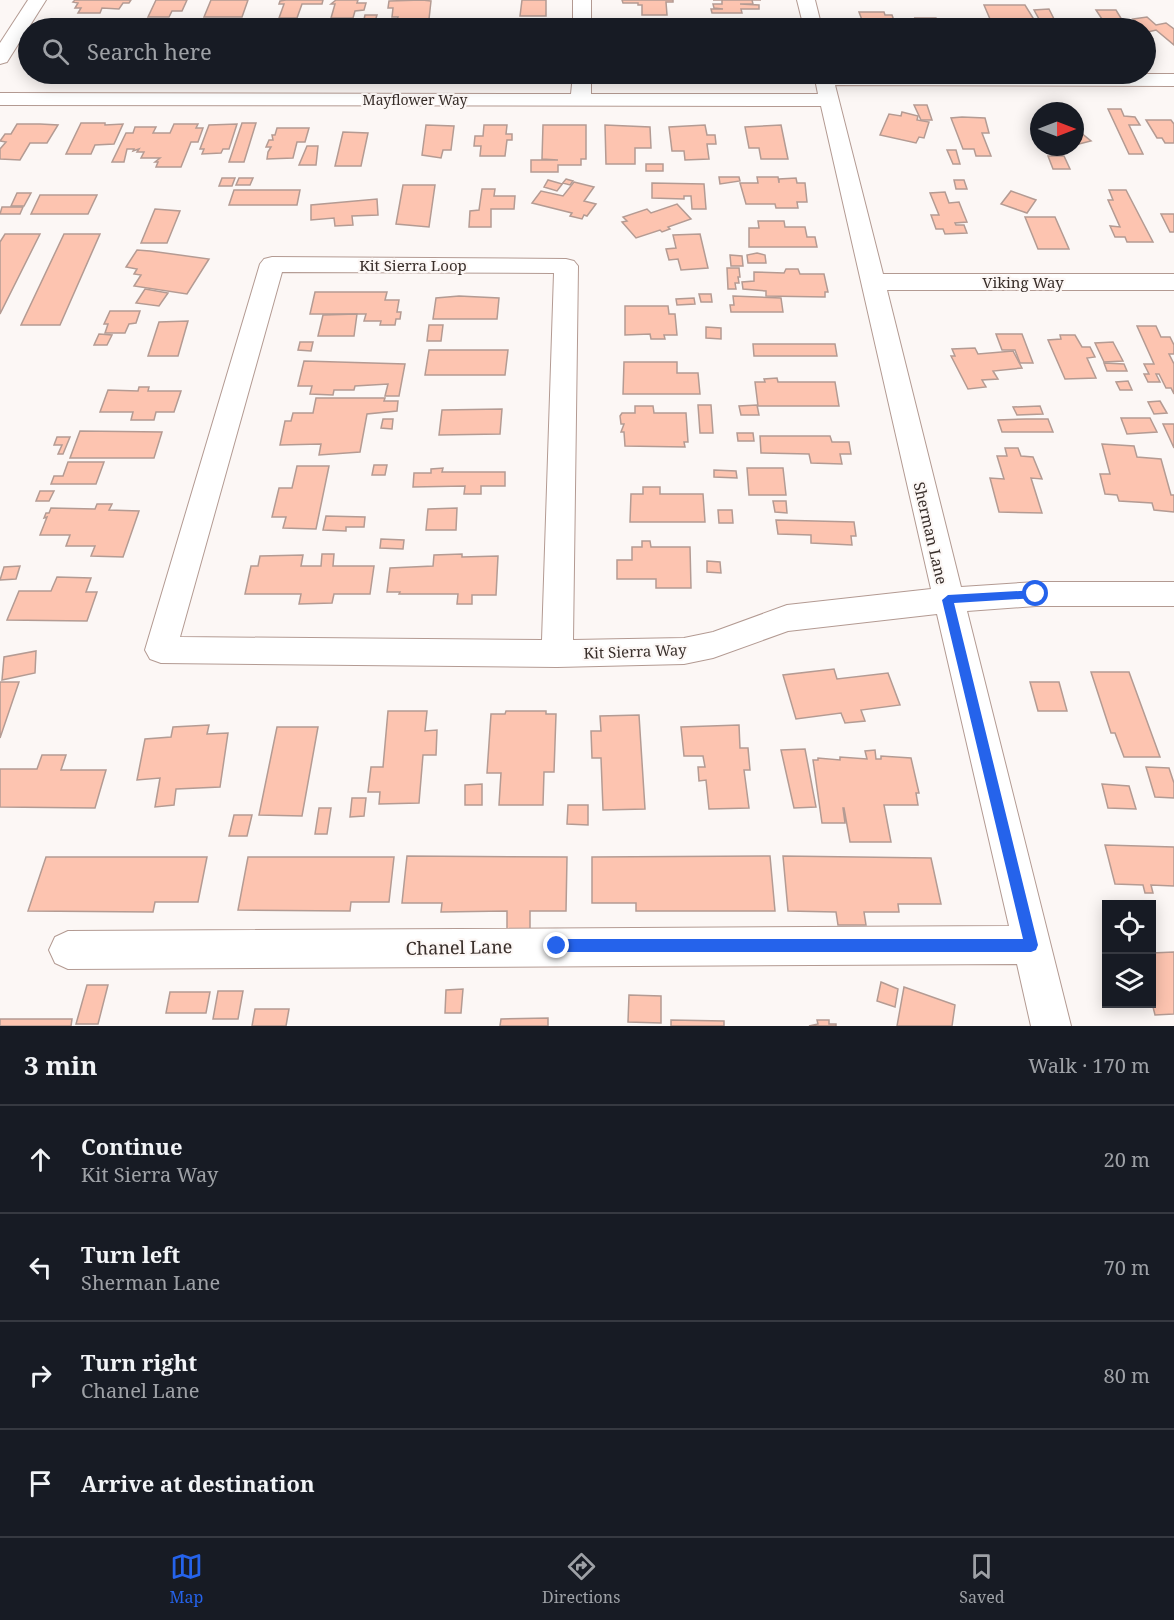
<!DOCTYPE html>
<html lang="en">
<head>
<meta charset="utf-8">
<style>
  :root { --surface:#171b24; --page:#20242c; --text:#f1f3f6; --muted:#9ea1a6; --line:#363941; --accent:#2563eb }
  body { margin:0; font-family:"Noto Serif",serif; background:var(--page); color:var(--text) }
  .controls { position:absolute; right:18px; bottom:18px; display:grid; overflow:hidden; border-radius:0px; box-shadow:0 3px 15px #0003 }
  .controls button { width:54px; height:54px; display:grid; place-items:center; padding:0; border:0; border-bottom:2px solid var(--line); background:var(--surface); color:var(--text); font:30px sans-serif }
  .compass { position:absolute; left:1030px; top:102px; width:54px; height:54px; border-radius:50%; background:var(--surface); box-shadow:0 3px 15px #0003; rotate:90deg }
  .stop { position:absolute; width:18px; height:18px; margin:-14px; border:4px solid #2563eb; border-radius:50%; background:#fff }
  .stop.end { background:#2563eb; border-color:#fff; box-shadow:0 2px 6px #0008 }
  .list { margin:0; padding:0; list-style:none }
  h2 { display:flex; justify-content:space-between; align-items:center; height:78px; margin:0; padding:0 24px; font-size:26px }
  h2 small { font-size:20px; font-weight:400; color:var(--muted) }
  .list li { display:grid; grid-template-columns:39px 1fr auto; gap:18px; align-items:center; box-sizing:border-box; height:108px; padding:0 24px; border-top:2px solid var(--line) }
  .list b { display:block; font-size:22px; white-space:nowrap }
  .list p { margin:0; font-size:20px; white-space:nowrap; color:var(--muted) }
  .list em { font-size:20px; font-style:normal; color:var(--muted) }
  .icon { flex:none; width:33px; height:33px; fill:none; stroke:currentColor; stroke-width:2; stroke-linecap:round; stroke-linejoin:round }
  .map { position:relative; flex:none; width:1174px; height:1026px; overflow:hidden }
  .search { position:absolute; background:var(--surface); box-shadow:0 3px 15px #0003; left:18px; right:18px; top:18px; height:66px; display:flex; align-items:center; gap:15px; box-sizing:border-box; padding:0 21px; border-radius:33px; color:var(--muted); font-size:22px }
  .sheet { height:510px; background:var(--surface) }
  nav { display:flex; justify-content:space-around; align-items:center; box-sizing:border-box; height:84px; border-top:2px solid var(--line); background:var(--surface); font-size:16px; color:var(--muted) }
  nav a { display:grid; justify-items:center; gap:3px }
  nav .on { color:var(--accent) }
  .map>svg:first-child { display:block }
</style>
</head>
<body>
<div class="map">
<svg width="1174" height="1026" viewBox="0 0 1174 1026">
  <rect width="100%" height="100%" fill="#fcf7f5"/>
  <g fill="#fdc4b0" stroke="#b49b93" stroke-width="1.5">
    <polygon points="75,0 131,0 129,3 123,3 119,9 102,8 100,13 78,13 81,8 75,8 78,3 73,2"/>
    <polygon points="156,0 187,0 182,11 172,11 169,17 148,17"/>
    <polygon points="211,0 248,0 242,17 204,17"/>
    <polygon points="286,0 323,0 322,4 302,4 297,18 279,18 284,4 279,4 280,1"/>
    <polygon points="336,0 358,0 357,3 366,3 364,10 355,11 353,18 331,18 335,4 331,4"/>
    <polygon points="422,0 431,1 429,19 397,20 398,17 392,17 393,8 388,8 389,1"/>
    <polygon points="522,0 546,0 546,16 520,16"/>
    <polygon points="622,0 673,0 673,2 666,2 667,15 642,15 642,5 638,5 638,3 623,3"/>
    <polygon points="713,0 761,0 752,0 753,4 740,4 759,5 759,9 741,9 742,13 712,13 711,9 723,9 714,8 713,4 722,4 722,0"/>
    <polygon points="984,5 1025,5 1038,26 993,26"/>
    <polygon points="1049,9 1054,19 1039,19 1034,10"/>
    <polygon points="1096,10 1116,10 1122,20 1126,20 1132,28 1083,28 1094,26 1089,22 1102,19"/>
    <polygon points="859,12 884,12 885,15 892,15 896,26 889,26 893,28 865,28"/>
    <polygon points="365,15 377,15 373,28 362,28"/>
    <polygon points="1147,17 1156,25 1166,23 1174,29 1174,45 1156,30 1148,32 1133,19"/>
    <polygon points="915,18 936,18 940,28 920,28"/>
    <polygon points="67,20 94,20 90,26 63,26"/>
    <polygon points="521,20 546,20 545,28 520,28"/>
    <polygon points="682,20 691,20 691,25 684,25 684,28 623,28 622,25 683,25"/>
    <polygon points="712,20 755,20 756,23 773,23 774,28 713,28"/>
    <polygon points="201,74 242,74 231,74 230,77 200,76"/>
    <polygon points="326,74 357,74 356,78 334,78 325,77"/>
    <polygon points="433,74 466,74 466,77 432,77"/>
    <polygon points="641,74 675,74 675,76 667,76 667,80 641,80"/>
    <polygon points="914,105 927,105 932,120 921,120"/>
    <polygon points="1108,109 1121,109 1124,116 1135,117 1140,125 1129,125 1143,154 1129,154"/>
    <polygon points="902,112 918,116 917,120 929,122 924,138 919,137 916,143 880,135 889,114 901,116"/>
    <polygon points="962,117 985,118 989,133 982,133 991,156 976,156 974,149 963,149 951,118"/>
    <polygon points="1146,120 1171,120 1174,124 1174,143 1165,143 1162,138 1157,138"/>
    <polygon points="81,123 105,123 105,125 123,124 114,144 95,145 91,154 66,154"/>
    <polygon points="242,123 256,123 244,162 229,162"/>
    <polygon points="17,124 40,124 58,125 47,143 30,143 20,160 0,159 0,149 6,142 0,141 5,134 11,134"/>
    <polygon points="174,124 198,124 196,128 203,128 198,142 191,142 181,167 156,167 158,162 155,162 160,158 141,158 144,152 137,152 139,149 133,151 134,149 127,149 124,162 112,162 126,133 133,133 135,127 156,127 153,133 170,133"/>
    <polygon points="237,124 229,149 223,149 221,153 202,154 204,149 200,149 209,125"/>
    <polygon points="426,125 454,126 451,150 443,150 441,158 422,155"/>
    <polygon points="484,125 507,125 506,134 512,134 512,140 507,140 505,156 480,156 481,146 474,146 475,136 483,136"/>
    <polygon points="543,125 586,125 586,159 581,159 581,165 558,165 558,172 531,172 531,160 558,160 542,159"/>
    <polygon points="605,125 650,127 651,148 635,148 635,164 606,164"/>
    <polygon points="705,125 707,135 715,135 716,144 707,144 709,159 685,160 684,151 672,151 669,127"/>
    <polygon points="781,125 788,159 761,159 759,148 749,148 745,127"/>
    <polygon points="277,128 309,128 305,142 297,142 293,158 267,159 268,152 271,147 266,147 269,140 273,140 272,135 275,135"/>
    <polygon points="1075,128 1091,141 1075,145"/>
    <polygon points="343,132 368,133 361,166 335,166"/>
    <polygon points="307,146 318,146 316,165 299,165"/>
    <polygon points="947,150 956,150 960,164 953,164"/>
    <polygon points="1048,156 1064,156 1070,169 1053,169"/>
    <rect x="646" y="164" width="17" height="7"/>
    <polygon points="719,177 739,177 740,181 720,184"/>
    <polygon points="757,177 778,177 779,183 779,179 796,178 797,183 805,183 807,202 797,202 798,208 776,208 775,204 746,204 740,183 758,183"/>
    <polygon points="222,178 235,178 232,186 219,186"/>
    <polygon points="239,178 253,178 250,185 236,185"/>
    <polygon points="566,179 573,181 570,185 563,183 557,191 544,187 548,180 562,184"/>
    <polygon points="954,180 964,180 967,189 956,189"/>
    <polygon points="574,182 594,187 584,201 596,204 587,216 584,215 582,219 570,216 572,213 532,203 541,191 563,196"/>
    <polygon points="652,183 704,184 706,209 692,209 691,196 684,196 684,199 652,198"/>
    <polygon points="403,185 435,185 429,227 396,224"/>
    <polygon points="482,189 495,189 494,196 515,196 514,209 491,209 491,227 469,227 470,211 479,210"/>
    <polygon points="234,190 300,190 297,205 229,205"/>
    <polygon points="1109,190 1126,190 1153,242 1127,242 1125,237 1115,237 1110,226 1120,227 1108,200 1113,200"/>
    <polygon points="1011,191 1036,200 1027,213 1001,204"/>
    <polygon points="945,192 949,203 959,202 967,222 955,223 956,225 964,225 967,233 945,234 943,229 936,229 931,215 939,215 930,193"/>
    <polygon points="17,193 31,193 24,206 11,206"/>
    <polygon points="40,195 97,195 88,214 31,214"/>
    <polygon points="377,199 378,215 352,216 353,225 335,226 334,218 311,220 311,205"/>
    <polygon points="677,204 691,219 668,227 670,229 662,232 660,230 636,238 622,222 627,221 623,217 647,209 651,213"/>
    <polygon points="2,207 23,207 20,214 0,214"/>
    <polygon points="155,209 180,211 167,243 141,243"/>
    <polygon points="1161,214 1174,214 1174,232 1170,232"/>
    <polygon points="1025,217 1055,217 1069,249 1038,249"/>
    <polygon points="758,221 784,221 785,227 805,227 807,237 815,237 817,247 749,247 749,228 759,228"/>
    <polygon points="5,234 40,234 0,314 0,242"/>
    <polygon points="64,234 100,234 60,325 21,325"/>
    <polygon points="700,234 708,268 681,270 678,259 669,260 666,249 676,248 673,235"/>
    <polygon points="137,250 150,251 209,259 187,294 134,286 141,275 134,274 137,269 126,267"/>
    <polygon points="757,253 765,255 766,263 748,263 747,255"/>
    <polygon points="730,255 742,256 743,266 731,266"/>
    <polygon points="727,268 739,268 740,277 738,277 739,283 735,283 736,289 728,289"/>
    <polygon points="786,269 798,269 800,274 824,274 828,292 825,292 825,297 766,296 766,291 743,289 742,282 754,281 754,272 784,273"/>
    <polygon points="145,289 168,293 159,306 136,303"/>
    <polygon points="315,292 387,292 385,300 399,300 397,312 401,312 400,319 396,319 395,325 380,325 381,321 364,321 366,314 310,314"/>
    <polygon points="699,294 711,294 712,302 701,302"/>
    <polygon points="459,296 499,298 497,319 433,319 436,298"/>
    <polygon points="733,296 781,298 783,312 731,312 730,305 734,305"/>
    <polygon points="694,298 695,304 677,305 676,299"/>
    <polygon points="625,306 668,306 669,314 675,314 677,335 664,335 665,339 651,339 650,334 625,335"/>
    <polygon points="110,311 140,311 136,323 129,324 125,333 105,333 108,324 104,324"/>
    <polygon points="357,314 354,336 318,336 323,315"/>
    <polygon points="188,321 178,356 148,356 159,322"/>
    <polygon points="429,325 443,325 441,341 427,341"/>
    <polygon points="1137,326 1156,326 1161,337 1170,337 1174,345 1174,354 1169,354 1174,364 1174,394 1171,388 1166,388 1159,374 1156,374 1160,382 1148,382 1144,374 1149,374 1144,364 1154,364"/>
    <polygon points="706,327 721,328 721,339 706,338"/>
    <polygon points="99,334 112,335 107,345 94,345"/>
    <polygon points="996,334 1022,334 1033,363 1020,363 1015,350 1002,350"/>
    <polygon points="1060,335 1075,335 1082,347 1090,347 1095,357 1087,358 1096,378 1065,379 1048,340 1061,339"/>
    <polygon points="300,342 313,342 311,351 298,350"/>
    <polygon points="1113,342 1123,361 1104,362 1095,343"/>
    <polygon points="753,344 835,344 837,356 754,356"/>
    <polygon points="975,348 978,354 1013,351 1022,368 993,371 998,379 982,380 986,387 968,389 951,356 955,356 952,349"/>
    <polygon points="429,350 508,350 505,375 425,375"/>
    <polygon points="304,361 405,364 399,396 385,396 388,384 355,386 354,390 334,390 333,395 310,394 312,386 298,386"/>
    <polygon points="624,362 677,362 677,373 698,373 700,394 623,394"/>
    <polygon points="1104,363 1124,364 1127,371 1107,371"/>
    <polygon points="777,378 778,382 835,382 839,406 758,406 755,382 765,382 764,379"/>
    <polygon points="1128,381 1132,390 1120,390 1116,382"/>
    <polygon points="139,387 149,387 148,391 181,391 174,412 156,412 154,420 131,420 133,412 100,412 108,390 138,391"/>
    <polygon points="316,398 385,398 384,401 398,401 397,411 367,414 360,452 319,455 321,444 280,445 285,421 291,421 293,413 313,413"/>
    <polygon points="1160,401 1167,413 1154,414 1148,402"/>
    <polygon points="698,405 711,405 713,433 700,433"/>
    <polygon points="757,405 759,415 741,415 739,406"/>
    <polygon points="635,406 653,406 654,413 686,413 688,442 684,442 685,447 625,446 624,432 621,432 624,424 621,424 620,416 622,413 635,413"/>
    <polygon points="1040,406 1043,414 1017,415 1013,407"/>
    <polygon points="502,409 500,434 439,435 442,410"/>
    <polygon points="1121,418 1150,418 1157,432 1127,434"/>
    <polygon points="383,419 393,419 392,429 381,428"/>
    <polygon points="1026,419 1048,419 1053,432 1002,432 998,420"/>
    <polygon points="1163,424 1174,424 1174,448"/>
    <polygon points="80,431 162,432 154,458 70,458"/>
    <polygon points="737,433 753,433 754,441 738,441"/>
    <polygon points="760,436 830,436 832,442 849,442 851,454 840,454 842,464 811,463 809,454 761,453"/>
    <polygon points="57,437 70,437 63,454 58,454 62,445 54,445"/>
    <polygon points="1102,444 1134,446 1137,457 1161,459 1171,495 1174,495 1174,512 1154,510 1152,503 1119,501 1117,495 1105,494 1100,474 1110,474"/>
    <polygon points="1005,448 1018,448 1021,456 1033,457 1042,479 1031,478 1042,513 999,512 990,478 1004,479 997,456 1007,456"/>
    <polygon points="68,462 104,462 96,484 51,484 54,476 63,476"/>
    <polygon points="374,465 387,465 385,475 372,475"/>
    <polygon points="297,466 329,466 316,529 283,528 286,517 272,517 279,488 292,488"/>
    <polygon points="443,468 442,472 505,472 505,486 481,486 481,494 464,494 465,486 413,487 414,473 431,473 431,469"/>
    <polygon points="747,468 783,468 786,495 749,495"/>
    <polygon points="714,470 736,471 737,478 714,477"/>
    <polygon points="643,487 660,487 660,494 703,494 705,522 630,522 631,494 643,494"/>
    <polygon points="40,491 54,491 49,501 36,501"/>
    <polygon points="773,501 786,501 787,513 775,512"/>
    <polygon points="97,504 112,504 109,510 139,511 123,557 91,556 95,546 66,546 70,535 40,535 47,517 44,518 46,513 49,513 51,508 95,509"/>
    <polygon points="457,508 456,530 426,530 428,509"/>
    <polygon points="718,510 732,510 733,523 719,523"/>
    <polygon points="326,516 365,517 364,527 346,527 346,531 323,530"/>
    <polygon points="776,520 854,522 856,536 851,536 852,545 811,543 811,535 778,534"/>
    <polygon points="381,539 404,540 403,549 380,548"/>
    <polygon points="642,541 650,541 651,547 690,547 691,588 656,588 656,579 617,579 617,560 632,560 632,547 642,547"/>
    <polygon points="322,554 334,554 333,566 374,566 370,594 334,594 332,603 299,604 301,594 245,594 251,566 258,566 260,556 303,555 301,566 321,566"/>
    <polygon points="462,554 462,557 498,556 496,595 472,595 472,604 457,604 458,594 399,594 400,592 387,592 390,568 433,566 434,555"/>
    <polygon points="707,561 720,562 721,573 707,572"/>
    <polygon points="20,566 16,579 0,580 4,567"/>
    <polygon points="57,577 91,578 86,592 97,592 87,621 7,620 19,591 51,591"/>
    <polygon points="36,651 35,673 2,680 4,657"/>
    <polygon points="834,669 837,679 888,673 900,705 861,710 865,721 845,723 841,713 796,719 783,675"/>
    <polygon points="1091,672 1129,672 1160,757 1124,757 1115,733 1111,733"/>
    <polygon points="0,682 19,682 0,738"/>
    <polygon points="1030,682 1059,682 1067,711 1038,711"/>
    <polygon points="388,711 427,711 425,731 437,730 436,755 423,755 419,803 379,804 380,792 368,792 371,767 383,767"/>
    <polygon points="506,711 546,711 546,714 556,714 554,772 544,772 543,805 499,805 501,773 487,773 491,714 505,714"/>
    <polygon points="639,715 645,809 603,810 601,758 592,758 591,731 601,731 600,716"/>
    <polygon points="209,725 207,734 228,733 220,787 176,789 174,805 155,807 160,778 137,780 145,739 171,737 173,727"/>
    <polygon points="739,725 740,748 748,748 750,770 744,770 749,808 709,809 706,780 699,781 698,767 705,767 703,756 684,756 681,727"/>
    <polygon points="277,727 318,727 302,816 259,815"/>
    <polygon points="805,749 816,807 794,808 781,750"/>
    <polygon points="875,750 876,759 881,759 881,756 911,758 919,793 916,793 918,805 884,805 891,842 850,842 844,808 843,808 845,823 822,823 813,760 818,760 818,758 840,760 840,757 867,759 865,751"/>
    <polygon points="42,755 66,755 61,770 106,770 95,808 0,807 0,769 37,769"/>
    <polygon points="1146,767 1169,768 1174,783 1174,798 1155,797"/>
    <polygon points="482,784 482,805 465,805 465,785"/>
    <polygon points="1102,784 1129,786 1136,809 1108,808"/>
    <polygon points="352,798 366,798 364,816 350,817"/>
    <polygon points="568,805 588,805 588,825 567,824"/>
    <polygon points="319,808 331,808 327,834 315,834"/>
    <polygon points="234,815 252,815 247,836 229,836"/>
    <polygon points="1105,845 1174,847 1174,886 1151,885 1153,893 1145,893 1143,885 1115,884"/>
    <polygon points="407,856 567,857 566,911 530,911 530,931 507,931 507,911 441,912 442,903 402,903"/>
    <polygon points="770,856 775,911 636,911 636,903 592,903 592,857"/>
    <polygon points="783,856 931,858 941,904 898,904 899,912 864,912 866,925 838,925 836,912 788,911"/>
    <polygon points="46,857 207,857 198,902 155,902 153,912 28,911"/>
    <polygon points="248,857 394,857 389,902 351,902 350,911 238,910"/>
    <polygon points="1174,952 1174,1014 1155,1015 1152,1003 1152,953"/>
    <polygon points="881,982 898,989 895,1007 877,1001"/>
    <polygon points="87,985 108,985 98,1024 76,1024"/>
    <polygon points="904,987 955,1005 952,1026 897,1026"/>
    <polygon points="463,989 461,1013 445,1013 446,990"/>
    <polygon points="218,991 243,991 238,1019 213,1019"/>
    <polygon points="170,992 210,992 206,1013 166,1013"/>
    <polygon points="629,995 661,996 661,1023 628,1022"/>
    <polygon points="255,1009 289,1009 286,1026 252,1026"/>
    <polygon points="548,1018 548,1026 500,1026 501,1019"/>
    <polygon points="0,1019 72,1019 71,1026 0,1026"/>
    <polygon points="671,1020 724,1021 724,1026 671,1026"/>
    <polygon points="817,1020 829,1020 829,1024 836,1024 836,1026 809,1026 818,1024"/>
  </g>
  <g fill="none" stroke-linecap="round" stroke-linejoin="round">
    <defs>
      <g id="street">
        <polygon points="28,0 46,0 7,62 0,64 0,43"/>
        <rect x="573" y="0" width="18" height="28"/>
        <polygon points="797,0 815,0 822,28 804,28"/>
        <path d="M573,74h18v20h227l-4,-20h360v12l-339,-1 48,189h291v16h-287l74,297 75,-5h138v24h-138l-69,5 104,415h-40l-14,-62 -949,5 -13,-6 -6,-13 6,-13 13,-6 941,-5 -72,-312 -149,17 -75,27 -29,6 -127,3 -396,-4 -11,-4 -5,-9 115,-386 4,-5 8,-2 294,2 8,2 4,5 -5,374 111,-2 29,-6 74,-27 144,-16 -110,-483 -821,-1v-12l571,1zM282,272l272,1 -12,367 -362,-3z"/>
      </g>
    </defs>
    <use href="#street" stroke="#b39a92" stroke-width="2"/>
    <use href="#street" fill="#fff" fill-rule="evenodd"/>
  </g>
  <polygon fill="#2563eb" points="1036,590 1041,594 1036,598 954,603 1038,945 1036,950 1031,952 557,952 552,950 550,946 552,941 557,939 1023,939 942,600 948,595"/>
  <g text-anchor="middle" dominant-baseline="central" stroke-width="4.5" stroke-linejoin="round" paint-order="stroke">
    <g font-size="14" fill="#382e2a" stroke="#fcf7f5">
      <text x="415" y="99">Mayflower Way</text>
    </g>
    <g font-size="15" fill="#382e2a" stroke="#fcf7f5">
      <text x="413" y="265">Kit Sierra Loop</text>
      <text x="1023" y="282">Viking Way</text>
      <text transform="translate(931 533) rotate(77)">Sherman Lane</text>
      <text transform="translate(635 651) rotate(-2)">Kit Sierra Way</text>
    </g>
    <g font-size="18" fill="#382e2a" stroke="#fcf7f5">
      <text transform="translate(459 947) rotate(-1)">Chanel Lane</text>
    </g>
  </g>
</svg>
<div class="controls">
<button><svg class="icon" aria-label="locate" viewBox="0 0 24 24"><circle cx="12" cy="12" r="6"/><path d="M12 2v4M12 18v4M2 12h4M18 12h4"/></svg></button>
<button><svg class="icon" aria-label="layers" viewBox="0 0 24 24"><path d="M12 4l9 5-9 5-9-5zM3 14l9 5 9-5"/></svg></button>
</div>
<svg class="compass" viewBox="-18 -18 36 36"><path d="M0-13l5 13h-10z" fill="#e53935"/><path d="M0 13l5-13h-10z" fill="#9ea1a6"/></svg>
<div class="stop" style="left:1036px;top:594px"></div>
<div class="stop end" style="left:557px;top:946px"></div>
<div class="search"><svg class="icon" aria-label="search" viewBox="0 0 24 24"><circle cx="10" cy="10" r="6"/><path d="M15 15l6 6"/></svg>Search here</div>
</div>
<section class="sheet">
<h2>3 min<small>Walk · 170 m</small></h2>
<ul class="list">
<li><svg class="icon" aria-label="ahead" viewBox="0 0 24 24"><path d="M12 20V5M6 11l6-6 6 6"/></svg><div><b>Continue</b><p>Kit Sierra Way</p></div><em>20 m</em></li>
<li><svg class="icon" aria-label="left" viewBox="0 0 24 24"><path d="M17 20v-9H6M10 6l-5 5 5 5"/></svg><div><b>Turn left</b><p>Sherman Lane</p></div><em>70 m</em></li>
<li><svg class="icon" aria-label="right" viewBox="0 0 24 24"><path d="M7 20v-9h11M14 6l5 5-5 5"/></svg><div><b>Turn right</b><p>Chanel Lane</p></div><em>80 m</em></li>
<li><svg class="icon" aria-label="arrive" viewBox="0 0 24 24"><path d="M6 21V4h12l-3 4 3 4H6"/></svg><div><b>Arrive at destination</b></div></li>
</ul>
</section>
<nav>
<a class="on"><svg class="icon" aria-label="map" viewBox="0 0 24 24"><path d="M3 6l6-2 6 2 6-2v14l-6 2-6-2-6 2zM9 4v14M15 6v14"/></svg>Map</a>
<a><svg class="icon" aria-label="directions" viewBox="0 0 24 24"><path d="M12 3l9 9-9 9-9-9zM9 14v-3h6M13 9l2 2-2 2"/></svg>Directions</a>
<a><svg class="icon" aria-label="saved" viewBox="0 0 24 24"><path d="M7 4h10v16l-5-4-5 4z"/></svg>Saved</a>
</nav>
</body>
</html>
